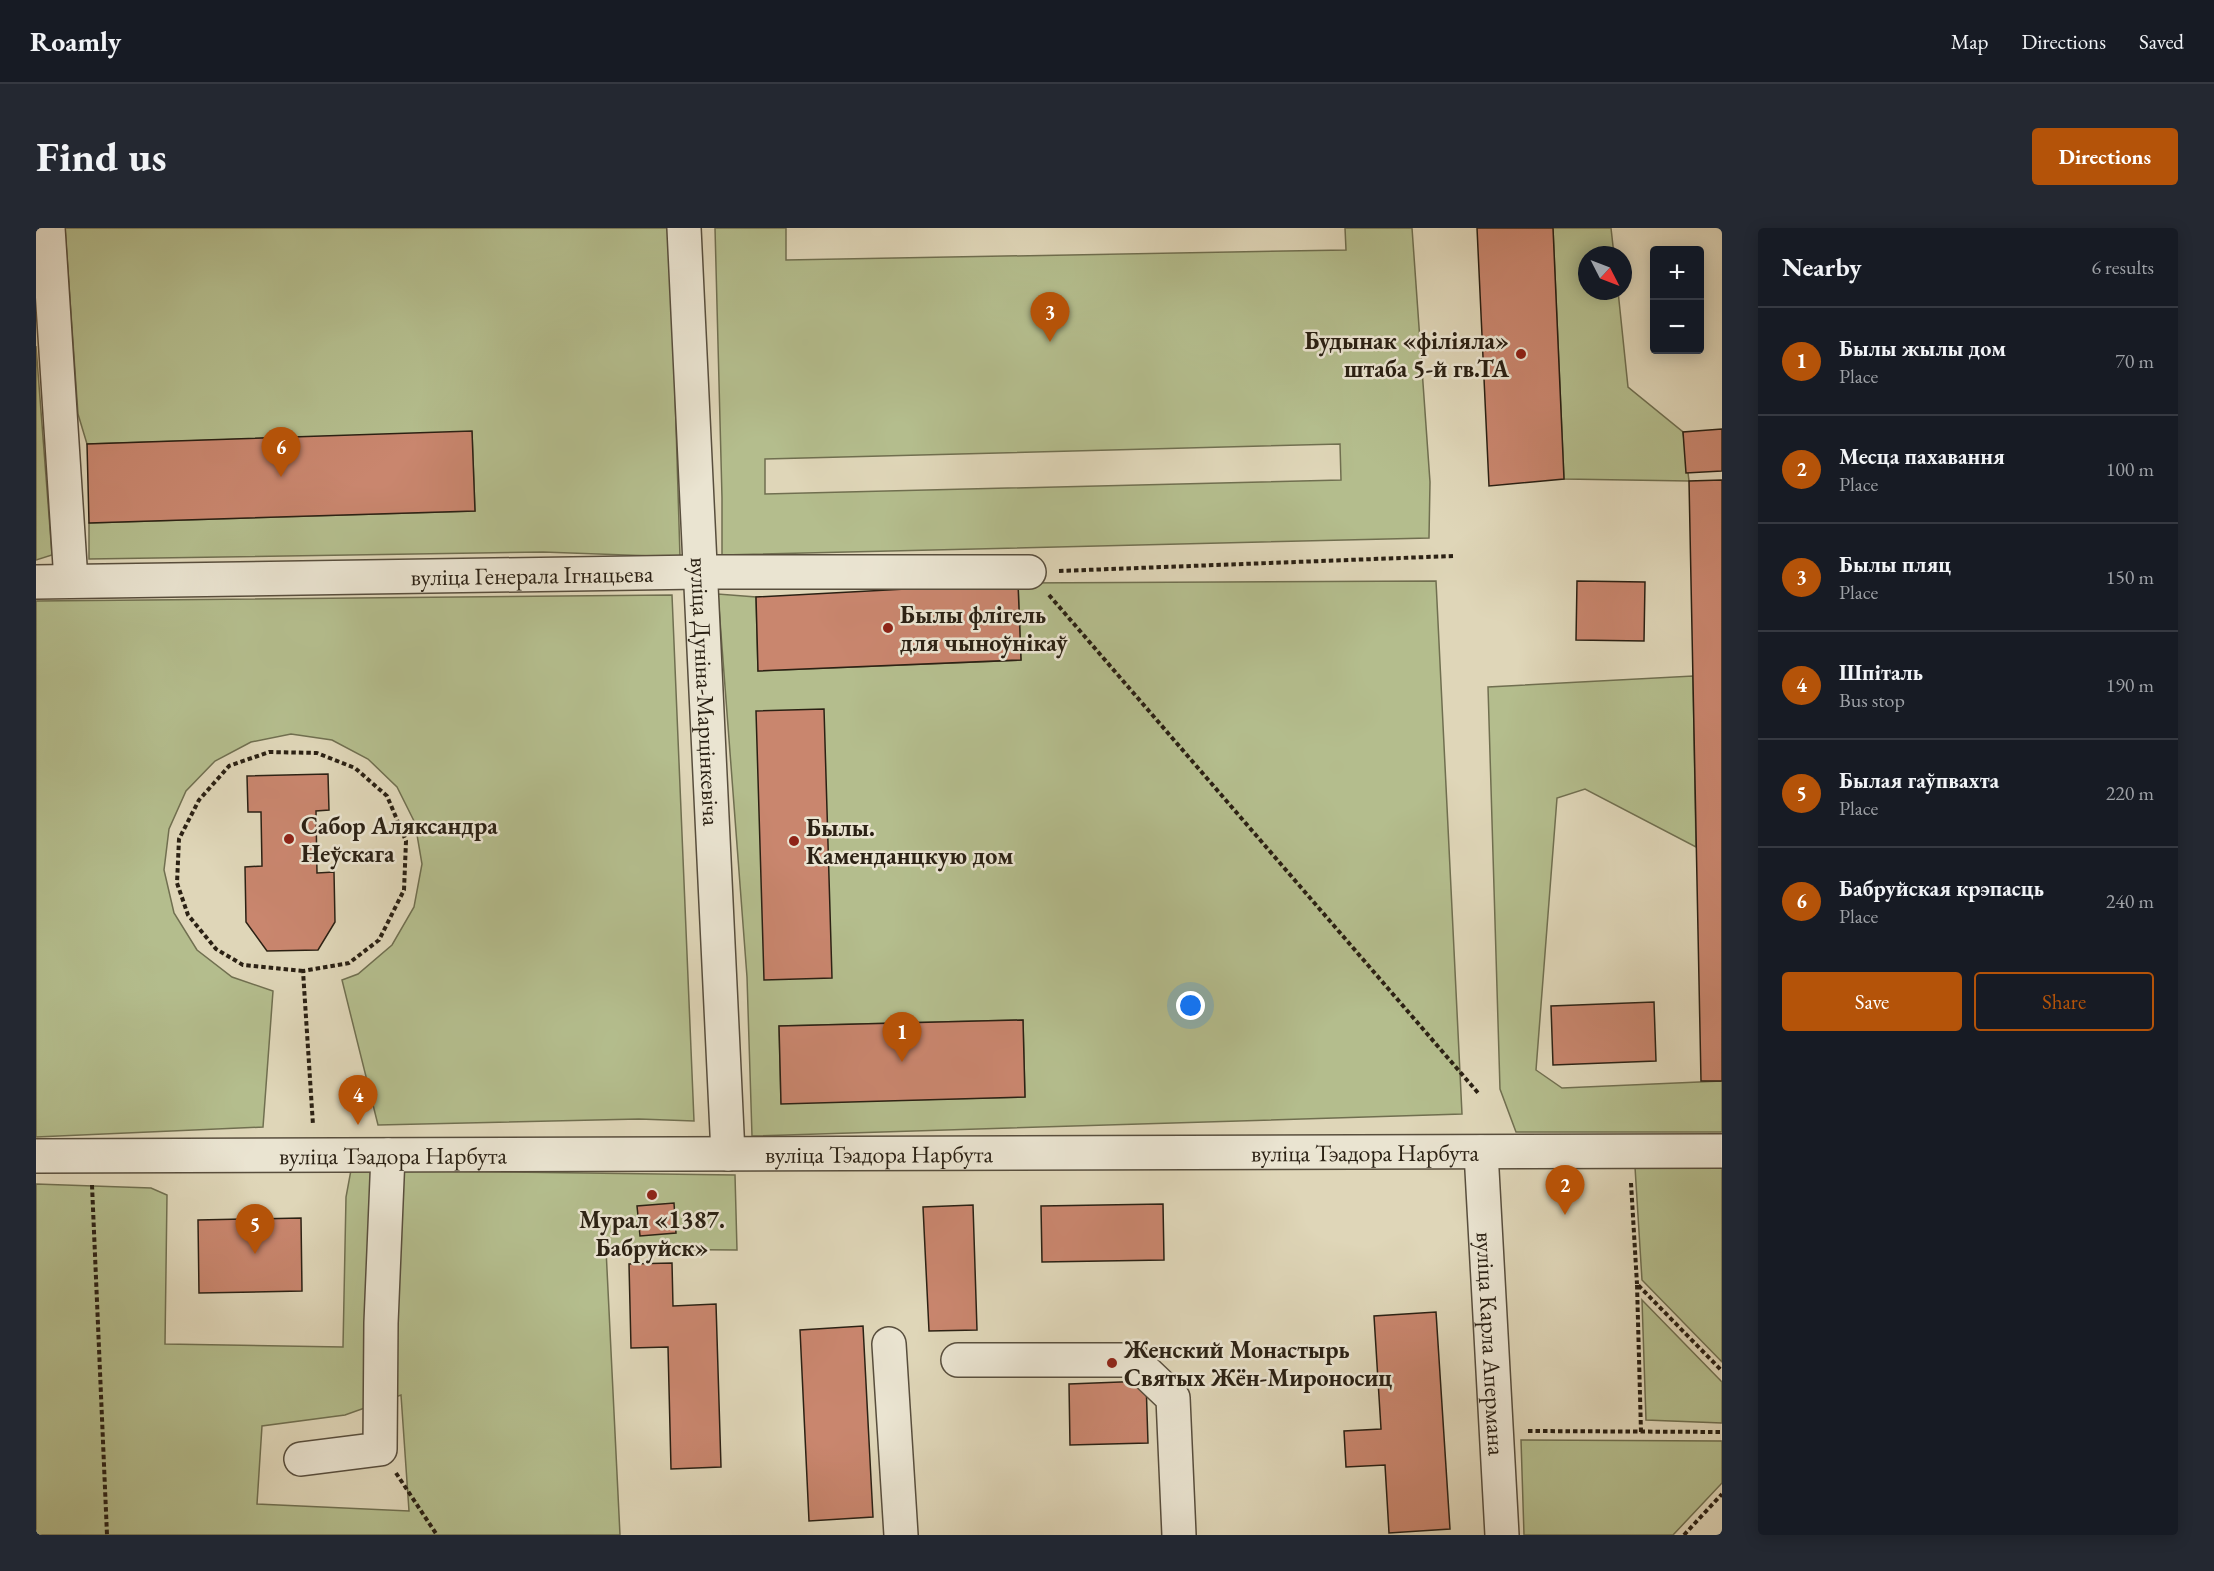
<!DOCTYPE html>
<html lang="en">
<head>
<meta charset="utf-8">
<style>
  :root { --surface:#171b24; --page:#242831; --text:#f1f3f6; --muted:#9ea1a6; --line:#363941; --accent:#b45309 }
  body { margin:0; font-family:"EB Garamond",serif; background:var(--page); color:var(--text) }
  .controls { position:absolute; right:18px; top:18px; display:grid; overflow:hidden; border-radius:6px; box-shadow:0 3px 15px #0003 }
  .controls button { width:54px; height:54px; display:grid; place-items:center; padding:0; border:0; border-bottom:2px solid var(--line); background:var(--surface); color:var(--text); font:30px sans-serif }
  .compass { position:absolute; left:1542px; top:18px; width:54px; height:54px; border-radius:50%; background:var(--surface); box-shadow:0 3px 15px #0003; rotate:132deg }
  .you { position:absolute; left:1155px; top:778px; width:21px; height:21px; margin:-15px; border:4px solid #fff; border-radius:50%; background:#1a73e8; box-shadow:0 0 0 9px #1a73e833 }
  .badge { display:grid; place-items:center; width:39px; height:39px; border-radius:50%; background:var(--accent); color:#fff; font-size:20px; font-weight:700 }
  .pin { position:absolute; translate:-50% -50px; filter:drop-shadow(0 2px 3px #0008) }
  .pin::after { content:''; position:absolute; top:32px; width:21px; height:18px; background:inherit; clip-path:polygon(0 0,100% 0,50% 100%) }
  .list { margin:0; padding:0; list-style:none }
  h2 { display:flex; justify-content:space-between; align-items:center; height:78px; margin:0; padding:0 24px; font-size:26px }
  h2 small { font-size:20px; font-weight:400; color:var(--muted) }
  .list li { display:grid; grid-template-columns:39px 1fr auto; gap:18px; align-items:center; box-sizing:border-box; height:108px; padding:0 24px; border-top:2px solid var(--line) }
  .list b { display:block; font-size:22px; white-space:nowrap }
  .list p { margin:0; font-size:20px; white-space:nowrap; color:var(--muted) }
  .list em { font-size:20px; font-style:normal; color:var(--muted) }
  .actions { display:flex; gap:12px; padding:18px 24px }
  .actions a { flex:1; padding:14px 0; border:2px solid var(--accent); border-radius:6px; text-align:center; font-size:21px; color:var(--accent) }
  .actions .main { background:var(--accent); color:#fff }
  .map { position:relative; flex:none; width:1686px; height:1307px; overflow:hidden; border-radius:6px }
  header { display:flex; align-items:center; gap:36px; box-sizing:border-box; height:84px; padding:0 30px; background:var(--surface); border-bottom:2px solid var(--line) }
  header strong { font-size:28px }
  nav { display:flex; gap:33px; margin-inline-start:auto; font-size:21px }
  .intro { display:flex; align-items:center; justify-content:space-between; box-sizing:border-box; height:144px; padding:0 36px }
  h1 { margin:0; font-size:42px }
  .button { padding:15px 27px; border-radius:6px; background:var(--accent); color:#fff; font-size:21px; font-weight:700 }
  main { display:flex; gap:36px; padding:0 36px }
  aside { flex:1; background:var(--surface); border-radius:6px; box-shadow:0 3px 15px #0003 }
  .map>svg:first-child { display:block }
</style>
</head>
<body>
<header>
<strong>Roamly</strong>
<nav><a>Map</a><a>Directions</a><a>Saved</a></nav>
</header>
<div class="intro"><h1>Find us</h1><a class="button">Directions</a></div>
<main>
<div class="map">
<svg width="1686" height="1307" viewBox="0 0 1686 1307">
  <rect width="100%" height="100%" fill="#dfd6b8"/>
  <filter id="stains"><feTurbulence type="fractalNoise" baseFrequency=".00333" numOctaves="4"/><feColorMatrix values="0 0 0 0 .2 0 0 0 0 .09 0 0 0 0 .02 0 0 0 .5 -.17"/></filter>
  <radialGradient id="worn" r=".72"><stop offset=".6" stop-color="#630" stop-opacity="0"/><stop offset="1" stop-color="#630" stop-opacity=".3"/></radialGradient>
  <g fill="#b4bd8d" stroke="#706f50" stroke-width="1.5" fill-rule="evenodd">
    <polygon points="29,0 634,0 644,329 507,324 53,331 53,295 439,283 436,204 51,216 42,186"/>
    <path d="M679,0h71v32l560,-10 -1,-22h67l18,254 -1,56 -707,17v-57zM1304,216l1,36 -576,14v-35z"/>
    <polygon points="1517,0 1575,0 1578,27 1551,27 1551,63 1582,63 1592,159 1647,204 1653,253 1528,251"/>
    <polygon points="0,118 16,327 0,332"/>
    <path d="M1400,353l26,533 -710,22 -5,-159 -29,-383 38,3 2,74 263,-11 -3,-77zM987,792l2,77 -244,6 -2,-77z"/>
    <polygon points="636,367 658,893 603,891 342,897 306,752 322,746 356,717 378,679 386,636 379,595 361,559 332,531 296,512 255,506 215,514 179,533 150,563 133,601 128,642 138,685 161,722 196,749 237,763 227,899 0,909 0,373"/>
    <polygon points="1657,448 1660,619 1549,561 1521,570 1500,842 1526,860 1686,853 1686,904 1480,904 1464,861 1452,459"/>
    <polygon points="1599,939 1686,940 1686,1134 1606,1052"/>
    <path d="M315,942l384,5 2,75 -131,-1 14,286h-584v-351l115,4 16,7 -2,149 178,3 3,-150zM365,1167l8,116 -152,-7 5,-78 83,-11z"/>
    <polygon points="1606,1072 1686,1154 1686,1195 1610,1192"/>
    <polygon points="1485,1212 1686,1213 1686,1255 1637,1307 1488,1307"/>
  </g>
  <g fill="#c9866e" stroke="#2b2114" stroke-width="1.5">
    <polygon points="1441,0 1517,0 1528,251 1453,258"/>
    <polygon points="1686,201 1686,243 1650,245 1647,204"/>
    <polygon points="436,203 439,283 53,295 51,216"/>
    <polygon points="1686,252 1686,853 1665,853 1653,253"/>
    <polygon points="1541,353 1609,354 1608,413 1540,412"/>
    <polygon points="982,355 985,432 722,443 720,369"/>
    <polygon points="788,481 796,750 728,752 720,483"/>
    <polygon points="292,546 293,582 280,583 281,645 298,644 299,694 282,722 231,723 210,694 209,639 226,638 225,584 212,584 211,548"/>
    <polygon points="1618,774 1620,833 1517,837 1515,778"/>
    <polygon points="987,792 989,869 745,876 743,798"/>
    <polygon points="638,975 640,1005 604,1008 601,978"/>
    <polygon points="1127,976 1128,1032 1006,1034 1005,978"/>
    <polygon points="937,977 941,1102 893,1103 887,979"/>
    <polygon points="265,990 266,1063 163,1065 162,992"/>
    <polygon points="636,1035 637,1078 680,1076 685,1239 635,1241 632,1119 595,1120 593,1036"/>
    <polygon points="1400,1084 1414,1301 1353,1305 1349,1237 1310,1239 1308,1203 1345,1201 1338,1088"/>
    <polygon points="827,1098 837,1289 773,1293 764,1102"/>
    <polygon points="1110,1153 1112,1215 1034,1217 1033,1156"/>
  </g>
  <g fill="none" stroke-linecap="round" stroke-linejoin="round">
    <defs>
      <g id="minor">
        <polyline points="12,0 35,353"/>
        <path id="s1" d="M648,0l44,926"/>
        <path id="s2" d="M0,354l664,-10h329"/>
        <path id="s3" d="M1445,924l21,383"/>
        <path id="s4" d="M0,928l1686,-5"/>
        <polyline points="853,1116 865,1307"/>
        <polyline points="922,1132 1097,1132 1137,1170 1143,1307"/>
        <polyline points="265,1231 344,1221 345,1095 352,927"/>
      </g>
    </defs>
    <use href="#minor" stroke="#584e3d" stroke-width="36"/>
    <g stroke="#2b2114" stroke-width="4" stroke-dasharray="4.5 3" stroke-linecap="butt">
      <polyline points="1023,343 1417,328"/>
      <polyline points="1013,367 1443,866"/>
      <polyline points="267,743 207,737 180,721 152,687 141,655 143,611 163,572 193,538 233,524 281,525 319,540 351,568 370,613 368,662 343,712 313,735 267,743 277,897"/>
      <polyline points="1595,955 1601,1056"/>
      <polyline points="56,957 71,1307"/>
      <polyline points="1492,1203 1686,1204"/>
      <polyline points="1605,1204 1601,1056 1686,1143"/>
      <polyline points="360,1245 401,1307"/>
      <polyline points="1648,1307 1686,1266"/>
    </g>
    <use href="#minor" stroke="#eae4d1" stroke-width="33"/>
  </g>
  <g fill="#8f2418" stroke="#eae4d1" stroke-width="2">
    <circle cx="1485" cy="126" r="6"/>
    <circle cx="852" cy="400" r="6"/>
    <circle cx="253" cy="611" r="6"/>
    <circle cx="758" cy="613" r="6"/>
    <circle cx="616" cy="967" r="6"/>
    <circle cx="1076" cy="1135" r="6"/>
  </g>
  <g text-anchor="middle" dominant-baseline="central" stroke-width="5" stroke-linejoin="round" paint-order="stroke">
    <g font-size="24" font-weight="bold" fill="#2b2114" stroke="#eae4d1" text-anchor="start">
      <text x="1473" y="112" text-anchor="end">Будынак «філіяла»<tspan x="1473" dy="28">штаба 5-й гв.ТА</tspan></text>
      <text x="864" y="386">Былы флігель<tspan x="864" dy="28">для чыноўнікаў</tspan></text>
      <text x="265" y="597">Сабор Аляксандра<tspan x="265" dy="28">Неўскага</tspan></text>
      <text x="770" y="599">Былы.<tspan x="770" dy="28">Каменданцкую дом</tspan></text>
      <text x="616" y="991" text-anchor="middle">Мурал «1387.<tspan x="616" dy="28">Бабруйск»</tspan></text>
      <text x="1088" y="1121">Женский Монастырь<tspan x="1088" dy="28">Святых Жён-Мироносиц</tspan></text>
    </g>
    <g font-size="24" fill="#2b2114" stroke="#eae4d1">
      <text stroke="none"><textPath href="#s2" startOffset="496">вуліца Генерала Ігнацьева</textPath></text>
      <text stroke="none"><textPath href="#s1" startOffset="464">вуліца Дуніна-Марцінкевіча</textPath></text>
      <text stroke="none"><textPath href="#s4" startOffset="1329">вуліца Тэадора Нарбута</textPath></text>
      <text stroke="none"><textPath href="#s4" startOffset="843">вуліца Тэадора Нарбута</textPath></text>
      <text stroke="none"><textPath href="#s4" startOffset="357">вуліца Тэадора Нарбута</textPath></text>
      <text stroke="none"><textPath href="#s3" startOffset="192">вуліца Карла Апермана</textPath></text>
    </g>
  </g>
  <rect width="100%" height="100%" filter="url(#stains)"/>
  <rect width="100%" height="100%" fill="url(#worn)"/>
</svg>
<div class="controls">
<button>+</button>
<button>−</button>
</div>
<svg class="compass" viewBox="-18 -18 36 36"><path d="M0-13l5 13h-10z" fill="#e53935"/><path d="M0 13l5-13h-10z" fill="#9ea1a6"/></svg>
<div class="you"></div>
<div class="pin badge" style="left:866px;top:834px">1</div>
<div class="pin badge" style="left:1529px;top:987px">2</div>
<div class="pin badge" style="left:1014px;top:114px">3</div>
<div class="pin badge" style="left:322px;top:897px">4</div>
<div class="pin badge" style="left:219px;top:1026px">5</div>
<div class="pin badge" style="left:245px;top:249px">6</div>
</div>
<aside>
<h2>Nearby<small>6 results</small></h2>
<ul class="list">
<li><span class="badge">1</span><div><b>Былы жылы дом</b><p>Place</p></div><em>70 m</em></li>
<li><span class="badge">2</span><div><b>Месца пахавання</b><p>Place</p></div><em>100 m</em></li>
<li><span class="badge">3</span><div><b>Былы пляц</b><p>Place</p></div><em>150 m</em></li>
<li><span class="badge">4</span><div><b>Шпіталь</b><p>Bus stop</p></div><em>190 m</em></li>
<li><span class="badge">5</span><div><b>Былая гаўпвахта</b><p>Place</p></div><em>220 m</em></li>
<li><span class="badge">6</span><div><b>Бабруйская крэпасць</b><p>Place</p></div><em>240 m</em></li>
</ul>
<div class="actions"><a class="main">Save</a><a>Share</a></div>
</aside>
</main>
</body>
</html>
